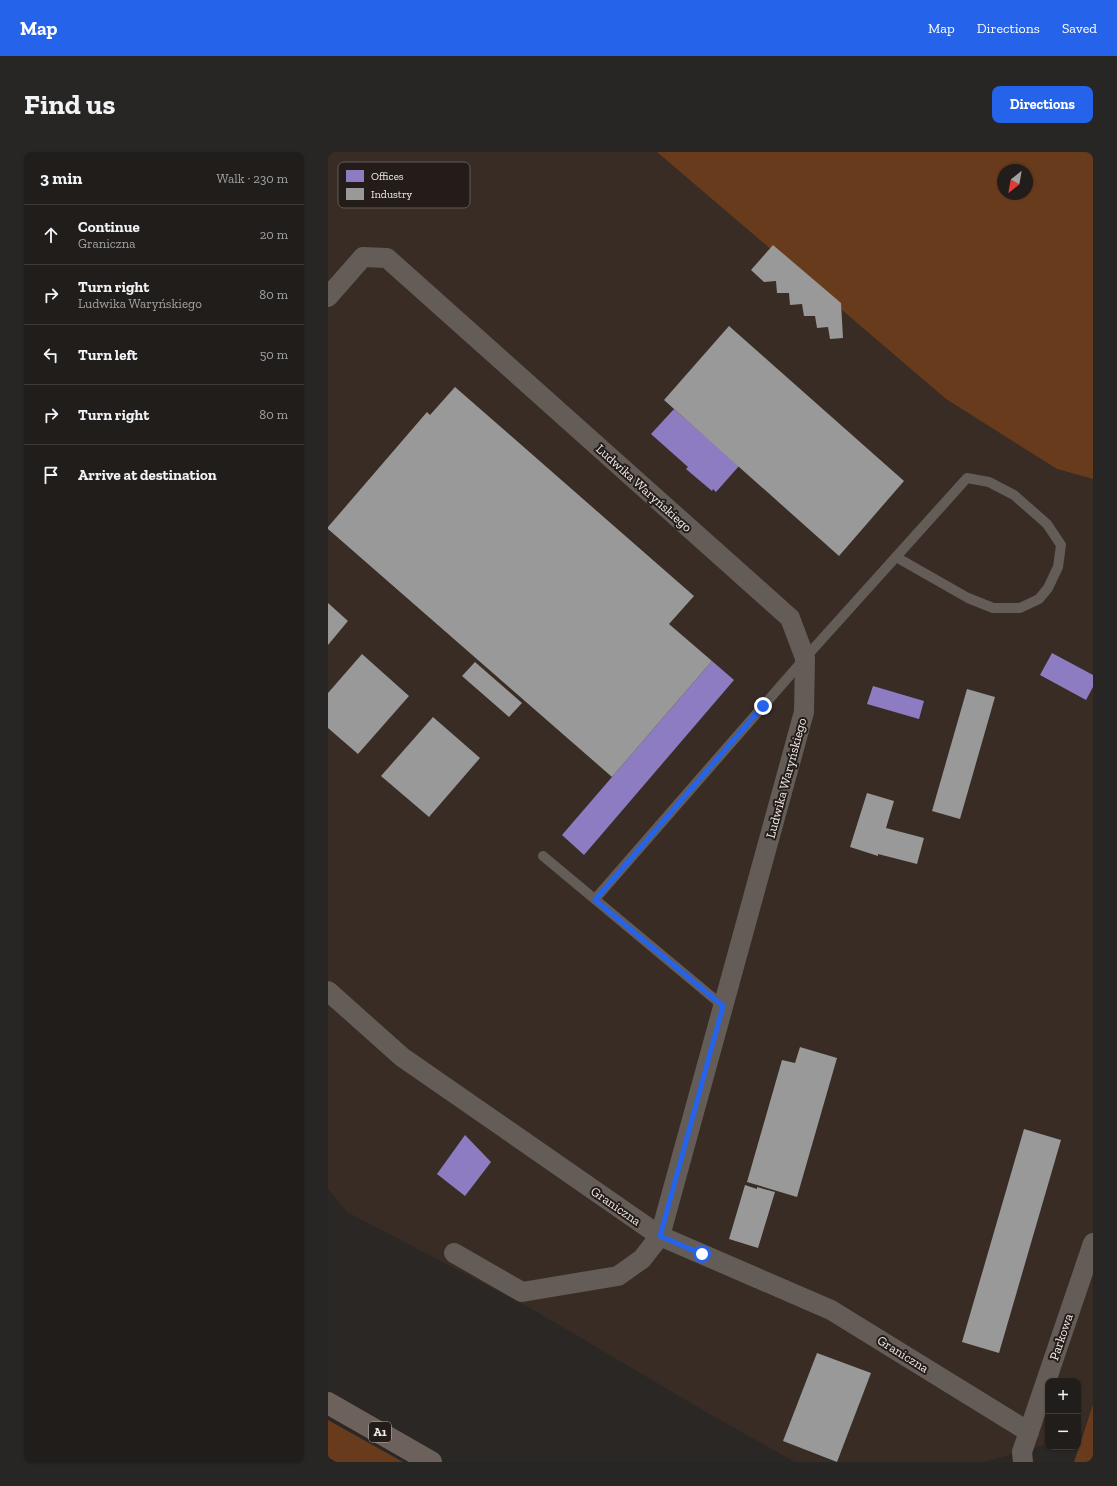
<!DOCTYPE html>
<html lang="en">
<head>
<meta charset="utf-8">
<style>
  :root { --surface:#201d1b; --page:#282624; --text:#f1f3f6; --muted:#a2a2a3; --line:#3d3b3a; --accent:#2563eb }
  body { margin:0; font-family:"Zilla Slab",serif; background:var(--page); color:var(--text) }
  .controls { position:absolute; right:12px; bottom:12px; display:grid; overflow:hidden; border-radius:8px; box-shadow:0 1px 3px #0004 }
  .controls button { width:36px; height:36px; display:grid; place-items:center; padding:0; border:0; border-bottom:1px solid var(--line); background:var(--surface); color:var(--text); font:20px sans-serif }
  .compass { position:absolute; left:669px; top:12px; width:36px; height:36px; border-radius:50%; background:var(--surface); box-shadow:0 1px 3px #0004; rotate:211deg }
  .stop { position:absolute; width:12px; height:12px; margin:-9px; border:3px solid #2563eb; border-radius:50%; background:#fff }
  .stop.end { background:#2563eb; border-color:#fff; box-shadow:0 1px 4px #0008 }
  .list { margin:0; padding:0; list-style:none }
  h2 { display:flex; justify-content:space-between; align-items:center; height:52px; margin:0; padding:0 16px; font-size:17px }
  h2 small { font-size:13px; font-weight:400; color:var(--muted) }
  .list li { display:grid; grid-template-columns:26px 1fr auto; gap:12px; align-items:center; box-sizing:border-box; height:60px; padding:0 16px; border-top:1px solid var(--line) }
  .list b { display:block; font-size:15px; white-space:nowrap }
  .list p { margin:0; font-size:13px; white-space:nowrap; color:var(--muted) }
  .list em { font-size:13px; font-style:normal; color:var(--muted) }
  .icon { flex:none; width:22px; height:22px; fill:none; stroke:currentColor; stroke-width:2; stroke-linecap:round; stroke-linejoin:round }
  .map { position:relative; flex:none; width:765px; height:1310px; overflow:hidden; border-radius:8px }
  header { display:flex; align-items:center; gap:24px; box-sizing:border-box; height:56px; padding:0 20px; background:var(--accent); color:#fff }
  header strong { font-size:19px }
  nav { display:flex; gap:22px; margin-inline-start:auto; font-size:14px }
  .intro { display:flex; align-items:center; justify-content:space-between; box-sizing:border-box; height:96px; padding:0 24px }
  h1 { margin:0; font-size:28px }
  .button { padding:10px 18px; border-radius:8px; background:var(--accent); color:#fff; font-size:14px; font-weight:700 }
  main { display:flex; gap:24px; padding:0 24px }
  aside { flex:1; background:var(--surface); border-radius:8px; box-shadow:0 1px 3px #0004 }
  .map>svg:first-child { display:block }
</style>
</head>
<body>
<header>
<strong>Map</strong>
<nav><a>Map</a><a>Directions</a><a>Saved</a></nav>
</header>
<div class="intro"><h1>Find us</h1><a class="button">Directions</a></div>
<main>
<aside>
<h2>3 min<small>Walk · 230 m</small></h2>
<ul class="list">
<li><svg class="icon" aria-label="ahead" viewBox="0 0 24 24"><path d="M12 20V5M6 11l6-6 6 6"/></svg><div><b>Continue</b><p>Graniczna</p></div><em>20 m</em></li>
<li><svg class="icon" aria-label="right" viewBox="0 0 24 24"><path d="M7 20v-9h11M14 6l5 5-5 5"/></svg><div><b>Turn right</b><p>Ludwika Waryńskiego</p></div><em>80 m</em></li>
<li><svg class="icon" aria-label="left" viewBox="0 0 24 24"><path d="M17 20v-9H6M10 6l-5 5 5 5"/></svg><div><b>Turn left</b></div><em>50 m</em></li>
<li><svg class="icon" aria-label="right" viewBox="0 0 24 24"><path d="M7 20v-9h11M14 6l5 5-5 5"/></svg><div><b>Turn right</b></div><em>80 m</em></li>
<li><svg class="icon" aria-label="arrive" viewBox="0 0 24 24"><path d="M6 21V4h12l-3 4 3 4H6"/></svg><div><b>Arrive at destination</b></div></li>
</ul>
</aside>
<div class="map">
<svg width="765" height="1310" viewBox="0 0 765 1310">
  <rect width="100%" height="100%" fill="#2b2724"/>
  <polygon fill="#382c25" points="0,0 329,0 618,247 729,317 765,327 765,1252 754,1282 750,1283 750,1229 720,1229 720,1292 656,1310 467,1310 385,1264 202,1156 19,1060 0,1037"/>
  <g fill="#683b1c" fill-rule="evenodd">
    <path d="M329,0h436v327l-36,-10 -111,-70zM675,18h24v24h-24z"/>
    <polygon points="765,1252 765,1310 746,1310"/>
    <polygon points="0,1268 75,1310 8,1310 0,1305"/>
  </g>
  <g fill="#8e7cc3">
    <polygon points="346,257 411,314 388,340 385,337 384,339 358,317 360,315 323,282"/>
    <polygon points="724,501 765,523 765,535 758,548 712,523"/>
    <polygon points="384,509 406,528 256,703 234,683"/>
    <polygon points="545,534 596,549 591,567 539,552"/>
    <polygon points="137,983 163,1010 137,1044 109,1022"/>
  </g>
  <g fill="#999">
    <polygon points="445,93 513,151 515,186 502,187 500,175 489,176 487,164 476,164 474,152 462,153 461,141 449,141 448,129 436,130 423,118"/>
    <polygon points="401,174 576,329 511,404 336,248"/>
    <polygon points="127,235 366,444 341,472 384,509 284,625 0,377 0,375 99,260 102,263"/>
    <polygon points="0,451 20,469 0,493"/>
    <polygon points="34,502 81,544 30,602 0,576 0,541"/>
    <polygon points="147,510 194,551 181,565 134,524"/>
    <polygon points="639,537 667,545 632,667 604,659"/>
    <polygon points="105,565 152,606 101,665 53,624"/>
    <polygon points="539,641 566,649 558,676 596,686 589,712 550,702 550,704 522,695"/>
    <polygon points="472,895 509,906 469,1045 419,1030 454,908 467,911"/>
    <polygon points="696,977 733,988 671,1201 634,1190"/>
    <polygon points="417,1033 429,1037 429,1035 447,1040 430,1096 401,1087"/>
    <polygon points="489,1201 543,1221 509,1310 455,1289"/>
  </g>
  <g fill="none" stroke-linecap="round" stroke-linejoin="round">
    <g stroke="#645c57" stroke-width="10">
      <polyline points="215,704 395,854"/>
      <polyline points="267,747 477,506 639,326 661,330 686,343 719,372 733,393 730,415 720,436 711,447 692,456 665,456 640,446 568,405"/>
    </g>
    <g stroke="#645c57" stroke-width="20">
      <polyline points="0,145 35,105 59,106 462,466 477,506 476,560 332,1084 314,1107 290,1124 194,1140 126,1101"/>
      <polyline points="0,839 74,905 332,1084 503,1158 701,1280"/>
      <polyline points="695,1310 694,1300 765,1091"/>
    </g>
    <polyline stroke="#6c625b" stroke-width="22" points="0,1251 103,1310"/>
  </g>
  <g fill="none" stroke-linecap="round" stroke-linejoin="round">
    <polyline stroke="#2563eb" stroke-width="5" points="374,1102 332,1084 395,854 267,748 435,554"/>
  </g>
  <g text-anchor="middle" dominant-baseline="central" stroke-width="4" stroke-linejoin="round" paint-order="stroke">
    <rect fill="#241c18" stroke="#b4aeaa" stroke-width="1" x="41" y="1270" width="22" height="20" rx="3"/>
    <g font-size="12" font-weight="bold" fill="#f1ece9">
      <text x="52" y="1280">A1</text>
    </g>
    <g font-size="13" fill="#f1ece9" stroke="#241c18">
      <text transform="translate(316 336) rotate(42)">Ludwika Waryńskiego</text>
      <text transform="translate(458 626) rotate(-75)">Ludwika Waryńskiego</text>
      <text transform="translate(288 1054) rotate(35)">Graniczna</text>
      <text transform="translate(733 1185) rotate(-71)">Parkowa</text>
      <text transform="translate(575 1202) rotate(32)">Graniczna</text>
    </g>
  </g>
  <rect x="10" y="10" width="132" height="46" rx="6" fill="#241c18" stroke="#625a57" stroke-width="1"/>
  <rect x="18" y="18" width="18" height="12" fill="#8e7cc3"/>
  <rect x="18" y="36" width="18" height="12" fill="#999"/>
  <g font-size="11" fill="#f1ece9">
    <text x="43" y="28">Offices</text>
    <text x="43" y="46">Industry</text>
  </g>
</svg>
<div class="controls">
<button>+</button>
<button>−</button>
</div>
<svg class="compass" viewBox="-18 -18 36 36"><path d="M0-13l5 13h-10z" fill="#e53935"/><path d="M0 13l5-13h-10z" fill="#a2a2a3"/></svg>
<div class="stop" style="left:374px;top:1102px"></div>
<div class="stop end" style="left:435px;top:554px"></div>
</div>
</main>
</body>
</html>
